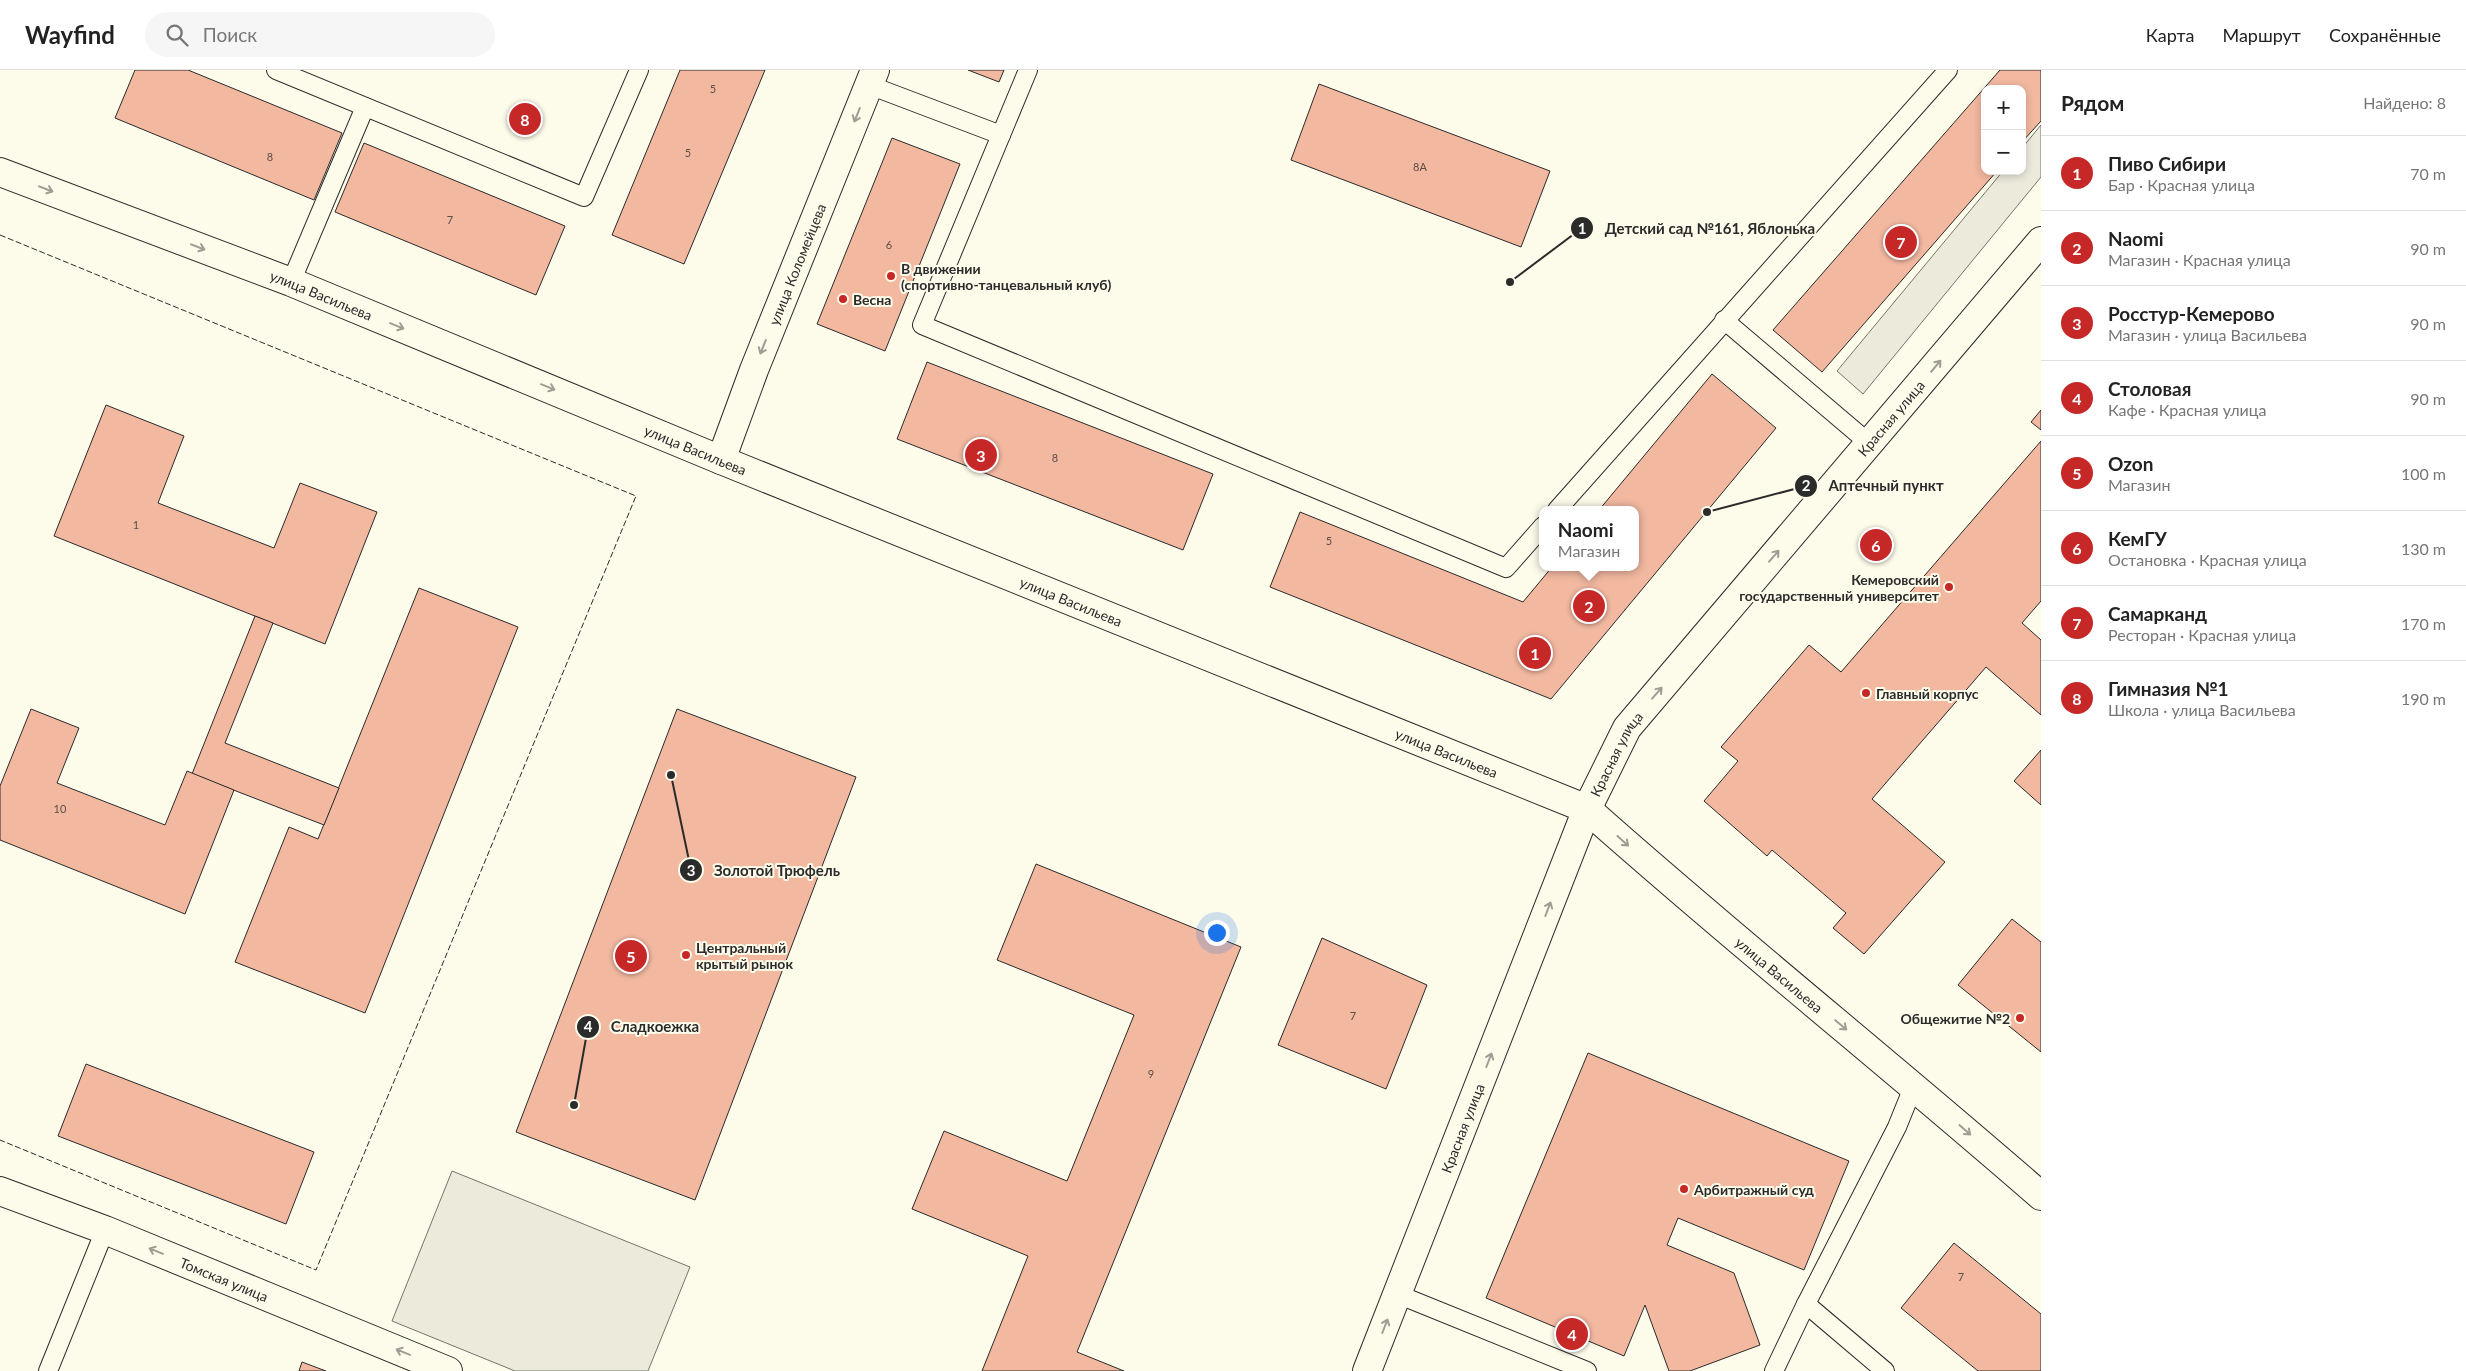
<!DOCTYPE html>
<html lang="ru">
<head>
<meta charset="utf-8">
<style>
  :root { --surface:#fff; --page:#f6f6f6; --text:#222; --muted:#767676; --line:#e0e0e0; --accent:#c62828 }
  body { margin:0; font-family:Lato,sans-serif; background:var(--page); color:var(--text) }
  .controls { position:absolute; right:15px; top:15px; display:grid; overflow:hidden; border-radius:10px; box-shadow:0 2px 8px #0003 }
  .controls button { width:45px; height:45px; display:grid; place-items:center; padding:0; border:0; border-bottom:1px solid var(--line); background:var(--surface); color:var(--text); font:25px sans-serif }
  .you { position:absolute; left:1216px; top:862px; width:18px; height:18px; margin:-12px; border:4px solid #fff; border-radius:50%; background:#1a73e8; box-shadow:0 0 0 8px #1a73e833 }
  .badge { display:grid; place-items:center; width:32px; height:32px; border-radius:50%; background:var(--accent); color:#fff; font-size:16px; font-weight:700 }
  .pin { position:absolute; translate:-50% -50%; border:2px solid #fff; box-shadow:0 1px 5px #0006 }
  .popup { position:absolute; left:1539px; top:436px; width:100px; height:65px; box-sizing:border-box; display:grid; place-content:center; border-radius:10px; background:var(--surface); filter:drop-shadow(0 1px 4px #0005); font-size:16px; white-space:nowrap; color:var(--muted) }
  .popup b { font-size:19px; color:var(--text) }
  .popup::after { content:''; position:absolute; left:50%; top:100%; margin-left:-10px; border:10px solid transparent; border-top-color:var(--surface) }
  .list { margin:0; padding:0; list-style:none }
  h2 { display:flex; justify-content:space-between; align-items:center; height:65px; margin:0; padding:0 20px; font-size:21px }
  h2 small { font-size:16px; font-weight:400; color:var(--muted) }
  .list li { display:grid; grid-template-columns:32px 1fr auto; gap:15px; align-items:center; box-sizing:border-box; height:75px; padding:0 20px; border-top:1px solid var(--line) }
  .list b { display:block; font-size:19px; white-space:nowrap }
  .list p { margin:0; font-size:16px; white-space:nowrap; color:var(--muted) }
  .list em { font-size:16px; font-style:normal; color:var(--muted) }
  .icon { flex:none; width:28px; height:28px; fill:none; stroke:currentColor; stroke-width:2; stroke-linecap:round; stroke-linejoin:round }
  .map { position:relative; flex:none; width:2041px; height:1301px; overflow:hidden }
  header { display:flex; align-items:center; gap:30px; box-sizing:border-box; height:70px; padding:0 25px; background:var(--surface); border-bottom:1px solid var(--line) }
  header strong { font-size:24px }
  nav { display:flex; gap:28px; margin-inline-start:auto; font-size:18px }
  .search { width:350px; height:45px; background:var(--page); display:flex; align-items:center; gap:12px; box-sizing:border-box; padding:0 18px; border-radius:28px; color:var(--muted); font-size:19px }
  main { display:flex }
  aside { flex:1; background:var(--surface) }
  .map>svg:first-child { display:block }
</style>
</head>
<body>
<header>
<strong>Wayfind</strong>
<div class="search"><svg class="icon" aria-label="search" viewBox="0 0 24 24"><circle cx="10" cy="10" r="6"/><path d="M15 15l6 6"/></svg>Поиск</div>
<nav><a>Карта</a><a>Маршрут</a><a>Сохранённые</a></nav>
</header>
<main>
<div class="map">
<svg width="2041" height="1301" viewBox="0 0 2041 1301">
  <rect width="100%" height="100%" fill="#fdfbea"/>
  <g fill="#eceadb" stroke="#74746e">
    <polygon points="2041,55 2041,107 1863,324 1837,301 2003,101 2022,101 2022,78"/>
    <polygon points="452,1101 690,1197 648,1301 515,1301 392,1251"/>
  </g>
  <g fill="#f2b8a0" stroke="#2b2b2b">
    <polygon points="135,0 188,0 342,63 314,130 115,48"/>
    <polygon points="680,0 765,0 684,194 612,165"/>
    <polygon points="968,0 1004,0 999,12"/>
    <polygon points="2000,0 2041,0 2041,51 2022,72 2022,19 1985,19 1985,101 1997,101 1822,302 1773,260"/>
    <polygon points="1319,14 1550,101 1521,177 1291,90"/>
    <polygon points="892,68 960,94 885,281 817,254"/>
    <polygon points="364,73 565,156 536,225 335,142"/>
    <polygon points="927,292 1213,404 1183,480 897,369"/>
    <polygon points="1712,304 1776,358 1551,629 1270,517 1300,442 1523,532 1552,497 1635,497 1635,440 1599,440"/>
    <polygon points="106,335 184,366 158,433 274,478 300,413 377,442 325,574 54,466"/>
    <polygon points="2041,340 2041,360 2031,352"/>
    <polygon points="2041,371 2041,531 2022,553 2041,570 2041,645 1986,597 1872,729 1945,792 1864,884 1833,858 1846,843 1772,780 1767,786 1704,731 1738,691 1721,677 1809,575 1841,602"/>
    <polygon points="419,518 518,557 365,943 235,892 289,757 318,769"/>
    <polygon points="255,546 273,553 225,673 339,718 324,755 192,704"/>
    <polygon points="31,639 79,658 57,713 165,755 187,701 234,720 185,844 0,770 0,716"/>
    <polygon points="677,639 856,707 695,1130 516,1062"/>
    <polygon points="2041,680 2041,735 2014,711"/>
    <polygon points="1036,794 1241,877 1077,1282 1124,1301 982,1301 1028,1186 912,1139 944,1061 1067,1111 1134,945 997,890"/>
    <polygon points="2012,849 2041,872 2041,982 1958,915"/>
    <polygon points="1322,868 1427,915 1386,1019 1278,975"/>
    <polygon points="1588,983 1849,1091 1804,1200 1678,1148 1667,1175 1734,1203 1760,1275 1690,1301 1669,1301 1645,1235 1624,1286 1486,1228"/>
    <polygon points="86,994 314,1082 286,1154 58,1066"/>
    <polygon points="1954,1173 2041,1244 2041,1301 1978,1301 1901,1238"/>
    <polygon points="302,1292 326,1301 299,1301"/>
  </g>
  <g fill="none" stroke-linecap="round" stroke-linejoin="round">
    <defs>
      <g id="service">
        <polyline points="276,0 584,127 639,0"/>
        <polyline points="1028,0 922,255 1506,498 1543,456"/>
        <polyline points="869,15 1001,65"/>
        <polyline points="291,212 365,37"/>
        <polyline points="1724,250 1870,374"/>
        <polyline points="1557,440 1948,0"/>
        <polyline points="1397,1224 1587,1301"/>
        <polyline points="48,1301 105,1160"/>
        <polyline points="1774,1301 1806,1234"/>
        <polyline points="1885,1301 1806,1234 1897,1057 1914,1015"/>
      </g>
      <g id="minor">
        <path id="s1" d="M0,102l291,110 430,178 866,349c148,132 304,256 454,387"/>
        <path id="s2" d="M721,390l33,-90 121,-300"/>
        <path id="s3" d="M0,1121l105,39 343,141"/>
        <path id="s4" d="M1367,1301l220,-562 40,-81 414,-487"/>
      </g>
    </defs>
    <use href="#service" stroke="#2b2b2b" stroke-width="20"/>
    <use href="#minor" stroke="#2b2b2b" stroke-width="30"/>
    <use href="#service" stroke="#fdfbea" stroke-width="18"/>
    <use href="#minor" stroke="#fdfbea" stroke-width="28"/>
    <polyline stroke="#2b2b2b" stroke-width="1" stroke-dasharray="6 2.5" stroke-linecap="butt" points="0,165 636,426 316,1200 0,1070"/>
  </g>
  <defs><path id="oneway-shaft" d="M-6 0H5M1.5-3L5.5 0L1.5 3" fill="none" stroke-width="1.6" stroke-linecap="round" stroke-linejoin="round" transform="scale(1.25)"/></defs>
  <g stroke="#9e9d94">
    <use href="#oneway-shaft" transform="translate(857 45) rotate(112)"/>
    <use href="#oneway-shaft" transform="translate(46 119) rotate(21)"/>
    <use href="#oneway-shaft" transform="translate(198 177) rotate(21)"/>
    <use href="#oneway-shaft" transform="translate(397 256) rotate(22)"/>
    <use href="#oneway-shaft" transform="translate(763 277) rotate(112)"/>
    <use href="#oneway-shaft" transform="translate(1936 296) rotate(-50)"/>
    <use href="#oneway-shaft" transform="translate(548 317) rotate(22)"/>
    <use href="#oneway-shaft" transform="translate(1774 486) rotate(-49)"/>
    <use href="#oneway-shaft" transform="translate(1657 623) rotate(-49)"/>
    <use href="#oneway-shaft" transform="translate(1623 771) rotate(42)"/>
    <use href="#oneway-shaft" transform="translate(1548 839) rotate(-69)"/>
    <use href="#oneway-shaft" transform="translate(1841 955) rotate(40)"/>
    <use href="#oneway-shaft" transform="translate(1489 990) rotate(-69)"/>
    <use href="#oneway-shaft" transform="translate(1965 1060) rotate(41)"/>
    <use href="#oneway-shaft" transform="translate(156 1181) rotate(-158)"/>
    <use href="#oneway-shaft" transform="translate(1385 1256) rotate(-69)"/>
    <use href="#oneway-shaft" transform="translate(403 1282) rotate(-158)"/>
  </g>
  <g fill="#c62828" stroke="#fdfbea" stroke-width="2">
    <circle cx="891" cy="206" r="5"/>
    <circle cx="843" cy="229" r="5"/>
    <circle cx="1949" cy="517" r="5"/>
    <circle cx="1866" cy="623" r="5"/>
    <circle cx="686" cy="885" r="5"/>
    <circle cx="2020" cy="948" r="5"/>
    <circle cx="1684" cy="1119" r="5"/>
  </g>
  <g text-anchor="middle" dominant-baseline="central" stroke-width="4" stroke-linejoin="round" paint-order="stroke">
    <g font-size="11" fill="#5d4e48">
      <text x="713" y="18">5</text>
      <text x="688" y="82">5</text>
      <text x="270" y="86">8</text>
      <text x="1420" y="96">8А</text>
      <text x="450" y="149">7</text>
      <text x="889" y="174">6</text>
      <text x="1055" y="387">8</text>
      <text x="136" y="454">1</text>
      <text x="1329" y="470">5</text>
      <text x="60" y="738">10</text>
      <text x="1353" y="945">7</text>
      <text x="1151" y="1003">9</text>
      <text x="1961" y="1206">7</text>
    </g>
    <g font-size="14" fill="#2b2b2b" stroke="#fdfbea">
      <text stroke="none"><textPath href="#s2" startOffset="210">улица Коломейцева</textPath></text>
      <text stroke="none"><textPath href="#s1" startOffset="344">улица Васильева</textPath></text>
      <text stroke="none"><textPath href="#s4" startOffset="1101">Красная улица</textPath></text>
      <text stroke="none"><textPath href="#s1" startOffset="749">улица Васильева</textPath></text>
      <text stroke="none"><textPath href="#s1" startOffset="1154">улица Васильева</textPath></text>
      <text stroke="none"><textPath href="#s1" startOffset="1559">улица Васильева</textPath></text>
      <text stroke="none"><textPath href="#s4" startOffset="666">Красная улица</textPath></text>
      <text stroke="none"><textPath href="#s1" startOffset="1964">улица Васильева</textPath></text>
      <text stroke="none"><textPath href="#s4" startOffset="261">Красная улица</textPath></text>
      <text stroke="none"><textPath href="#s3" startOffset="241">Томская улица</textPath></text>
    </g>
    <g font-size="14" font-weight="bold" fill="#2b2b2b" stroke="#fdfbea" text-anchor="start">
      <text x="901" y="198">В движении<tspan x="901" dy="16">(спортивно-танцевальный клуб)</tspan></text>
      <text x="853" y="229">Весна</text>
      <text x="1939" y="509" text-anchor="end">Кемеровский<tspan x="1939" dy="16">государственный университет</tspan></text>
      <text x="1876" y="623">Главный корпус</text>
      <text x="696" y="877">Центральный<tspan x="696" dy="16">крытый рынок</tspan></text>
      <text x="2010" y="948" text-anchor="end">Общежитие №2</text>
      <text x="1694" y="1119">Арбитражный суд</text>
    </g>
  </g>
  <path fill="none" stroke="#2b2b2b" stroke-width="2" d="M1510 212L1582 158M1707 442L1806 416M671 705L691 800M574 1035L588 957"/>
  <g fill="#2b2b2b" stroke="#fdfbea" stroke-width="2">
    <circle cx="1510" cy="212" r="5"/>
    <circle cx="1707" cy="442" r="5"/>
    <circle cx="671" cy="705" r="5"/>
    <circle cx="574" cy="1035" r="5"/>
    <circle cx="1582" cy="158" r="12"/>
    <circle cx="1806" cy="416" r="12"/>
    <circle cx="691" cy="800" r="12"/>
    <circle cx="588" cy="957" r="12"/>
  </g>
  <g font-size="15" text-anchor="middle" font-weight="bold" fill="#fff">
    <text x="1582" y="164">1</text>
    <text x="1806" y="421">2</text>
    <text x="691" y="806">3</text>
    <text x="588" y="962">4</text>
  </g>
  <g font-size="15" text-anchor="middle" font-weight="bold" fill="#2b2b2b" stroke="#fdfbea" stroke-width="4" stroke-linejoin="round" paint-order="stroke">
    <text x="1710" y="164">Детский сад №161, Яблонька</text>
    <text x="1886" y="421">Аптечный пункт</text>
    <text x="777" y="806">Золотой Трюфель</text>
    <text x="655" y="962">Сладкоежка</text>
  </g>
</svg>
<div class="controls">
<button>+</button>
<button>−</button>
</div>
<div class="you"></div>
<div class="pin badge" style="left:1535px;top:583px">1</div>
<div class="pin badge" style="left:1589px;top:536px">2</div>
<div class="popup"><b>Naomi</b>Магазин</div>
<div class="pin badge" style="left:981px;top:385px">3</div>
<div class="pin badge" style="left:1572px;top:1264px">4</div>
<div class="pin badge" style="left:631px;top:886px">5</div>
<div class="pin badge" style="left:1876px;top:475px">6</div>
<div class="pin badge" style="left:1901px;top:172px">7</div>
<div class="pin badge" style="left:525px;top:49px">8</div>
</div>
<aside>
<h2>Рядом<small>Найдено: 8</small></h2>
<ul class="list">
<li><span class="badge">1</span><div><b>Пиво Сибири</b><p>Бар · Красная улица</p></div><em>70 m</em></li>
<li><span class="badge">2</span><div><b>Naomi</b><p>Магазин · Красная улица</p></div><em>90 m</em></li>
<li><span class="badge">3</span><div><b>Росстур-Кемерово</b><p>Магазин · улица Васильева</p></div><em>90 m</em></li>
<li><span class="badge">4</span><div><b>Столовая</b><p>Кафе · Красная улица</p></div><em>90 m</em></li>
<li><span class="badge">5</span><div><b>Ozon</b><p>Магазин</p></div><em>100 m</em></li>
<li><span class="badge">6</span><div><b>КемГУ</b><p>Остановка · Красная улица</p></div><em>130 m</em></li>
<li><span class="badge">7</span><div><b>Самарканд</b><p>Ресторан · Красная улица</p></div><em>170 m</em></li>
<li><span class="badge">8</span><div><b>Гимназия №1</b><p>Школа · улица Васильева</p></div><em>190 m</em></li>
</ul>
</aside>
</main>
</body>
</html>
